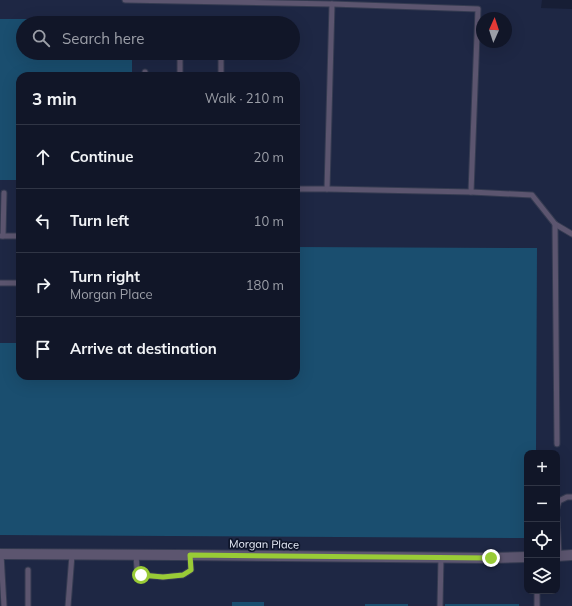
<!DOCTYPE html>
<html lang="en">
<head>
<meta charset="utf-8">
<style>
  :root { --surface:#111628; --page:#1e2334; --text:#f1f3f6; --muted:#9c9fa8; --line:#303545 }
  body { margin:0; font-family:Mulish,sans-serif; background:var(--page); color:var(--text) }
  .controls { position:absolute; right:12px; bottom:12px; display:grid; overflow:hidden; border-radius:8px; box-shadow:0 4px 16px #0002 }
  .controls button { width:36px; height:36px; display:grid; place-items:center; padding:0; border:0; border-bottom:1px solid var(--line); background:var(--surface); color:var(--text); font:20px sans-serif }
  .compass { position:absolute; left:476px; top:12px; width:36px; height:36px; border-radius:50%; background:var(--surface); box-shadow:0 4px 16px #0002; rotate:3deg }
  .stop { position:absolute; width:12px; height:12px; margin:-9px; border:3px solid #99cb36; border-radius:50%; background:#fff }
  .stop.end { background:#99cb36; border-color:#fff; box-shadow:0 1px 4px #0008 }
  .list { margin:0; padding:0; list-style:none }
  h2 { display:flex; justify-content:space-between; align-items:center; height:52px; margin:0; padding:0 16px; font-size:17px }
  h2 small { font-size:13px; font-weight:400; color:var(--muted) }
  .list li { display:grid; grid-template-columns:26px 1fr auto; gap:12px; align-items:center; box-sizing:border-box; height:64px; padding:0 16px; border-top:1px solid var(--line) }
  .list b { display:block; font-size:15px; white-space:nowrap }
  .list p { margin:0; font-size:13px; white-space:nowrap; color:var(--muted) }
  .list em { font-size:13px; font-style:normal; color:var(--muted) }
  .icon { flex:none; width:22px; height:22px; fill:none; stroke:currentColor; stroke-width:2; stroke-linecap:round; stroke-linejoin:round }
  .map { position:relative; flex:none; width:572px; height:606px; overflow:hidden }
  .search { position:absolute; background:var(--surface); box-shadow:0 4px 16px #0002; left:16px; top:16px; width:284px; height:44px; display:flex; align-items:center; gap:10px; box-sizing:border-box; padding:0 14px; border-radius:22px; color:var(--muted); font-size:15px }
  .panel { position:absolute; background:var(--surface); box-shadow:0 4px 16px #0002; left:16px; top:72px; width:284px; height:308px; border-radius:12px }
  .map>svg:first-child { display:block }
</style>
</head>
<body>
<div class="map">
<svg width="572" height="606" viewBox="0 0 572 606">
  <rect width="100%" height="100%" fill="#171e35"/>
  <path fill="#1e2744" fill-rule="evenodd" d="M0,0h542l-1,8 31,1v597h-572zM482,18h24v24h-24zM23,23h270v30h-270zM20,76h276v300h-276zM527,453h30v138h-30z"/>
  <g fill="#1a4e6f">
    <polygon points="0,19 132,19 132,23 23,23 23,53 132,53 132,76 20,76 20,180 0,180"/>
    <polygon points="296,247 537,248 536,453 527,453 527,538 0,535 0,343 20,343 20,376 296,376"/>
    <rect x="232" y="602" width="32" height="4"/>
    <rect x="365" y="604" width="43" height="2"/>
    <rect x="445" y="604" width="74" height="2"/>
  </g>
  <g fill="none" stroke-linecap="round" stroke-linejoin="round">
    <defs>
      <g id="lane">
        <polyline points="125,0 332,4 327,189 296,189"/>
        <polyline points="332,4 478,9 471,192"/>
        <polyline points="145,72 145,76"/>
        <polyline points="180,76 180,53"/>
        <polyline points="221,76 221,53"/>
        <polyline points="327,189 471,192 532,195 555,224 572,234"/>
        <polyline points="555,224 557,444"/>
        <polyline points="1,236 20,236"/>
        <polyline points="3,236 4,193"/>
        <polyline points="0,283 20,283"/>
        <polyline points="557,508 559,501 567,497 572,497"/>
        <polyline points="557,518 559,555"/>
        <polyline points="1,554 4,606"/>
        <polyline points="136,555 137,569 141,575 163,577 183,575 191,570 190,555"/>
        <polyline points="28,570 28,606"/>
        <polyline points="537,591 537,606"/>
        <polyline points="68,606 72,555"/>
        <polyline points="440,606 441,557"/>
      </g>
      <g id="street">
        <polyline points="0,554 176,555 491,558 527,557"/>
        <polyline points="557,556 572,555"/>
      </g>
    </defs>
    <use href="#lane" stroke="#353b51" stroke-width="7"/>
    <use href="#street" stroke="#353b51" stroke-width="12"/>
    <use href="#lane" stroke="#5c556f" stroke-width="5"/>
    <use href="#street" stroke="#5c556f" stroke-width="10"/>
  </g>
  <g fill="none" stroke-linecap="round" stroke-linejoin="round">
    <polyline stroke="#99cb36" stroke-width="5" points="141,575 163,577 183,575 191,570 190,555 491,558"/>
  </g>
  <g text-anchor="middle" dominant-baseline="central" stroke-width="3.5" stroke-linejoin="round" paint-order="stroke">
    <g font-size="11" fill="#ebf0fc" stroke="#0e152a">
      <text transform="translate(264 544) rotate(1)">Morgan Place</text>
    </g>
  </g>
</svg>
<div class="controls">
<button>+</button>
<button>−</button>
<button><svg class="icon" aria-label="locate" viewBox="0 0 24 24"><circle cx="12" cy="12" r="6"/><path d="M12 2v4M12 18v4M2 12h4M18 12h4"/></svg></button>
<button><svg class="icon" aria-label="layers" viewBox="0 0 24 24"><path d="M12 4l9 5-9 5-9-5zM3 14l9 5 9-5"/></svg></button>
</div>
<svg class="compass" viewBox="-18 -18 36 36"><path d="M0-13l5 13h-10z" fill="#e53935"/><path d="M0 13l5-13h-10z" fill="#9c9fa8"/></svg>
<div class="stop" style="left:141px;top:575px"></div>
<div class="stop end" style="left:491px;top:558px"></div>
<div class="search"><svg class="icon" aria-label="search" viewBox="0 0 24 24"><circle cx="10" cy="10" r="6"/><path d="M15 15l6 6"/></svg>Search here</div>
<section class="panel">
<h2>3 min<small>Walk · 210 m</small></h2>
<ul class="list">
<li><svg class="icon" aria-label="ahead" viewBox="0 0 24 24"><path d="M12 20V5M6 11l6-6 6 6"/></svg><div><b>Continue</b></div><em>20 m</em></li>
<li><svg class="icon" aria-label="left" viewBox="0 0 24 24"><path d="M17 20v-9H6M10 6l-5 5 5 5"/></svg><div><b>Turn left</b></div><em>10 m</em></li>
<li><svg class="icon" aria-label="right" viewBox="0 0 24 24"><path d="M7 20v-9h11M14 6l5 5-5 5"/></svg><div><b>Turn right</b><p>Morgan Place</p></div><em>180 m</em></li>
<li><svg class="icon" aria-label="arrive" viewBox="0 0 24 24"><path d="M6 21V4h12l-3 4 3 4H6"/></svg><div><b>Arrive at destination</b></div></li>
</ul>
</section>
</div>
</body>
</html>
